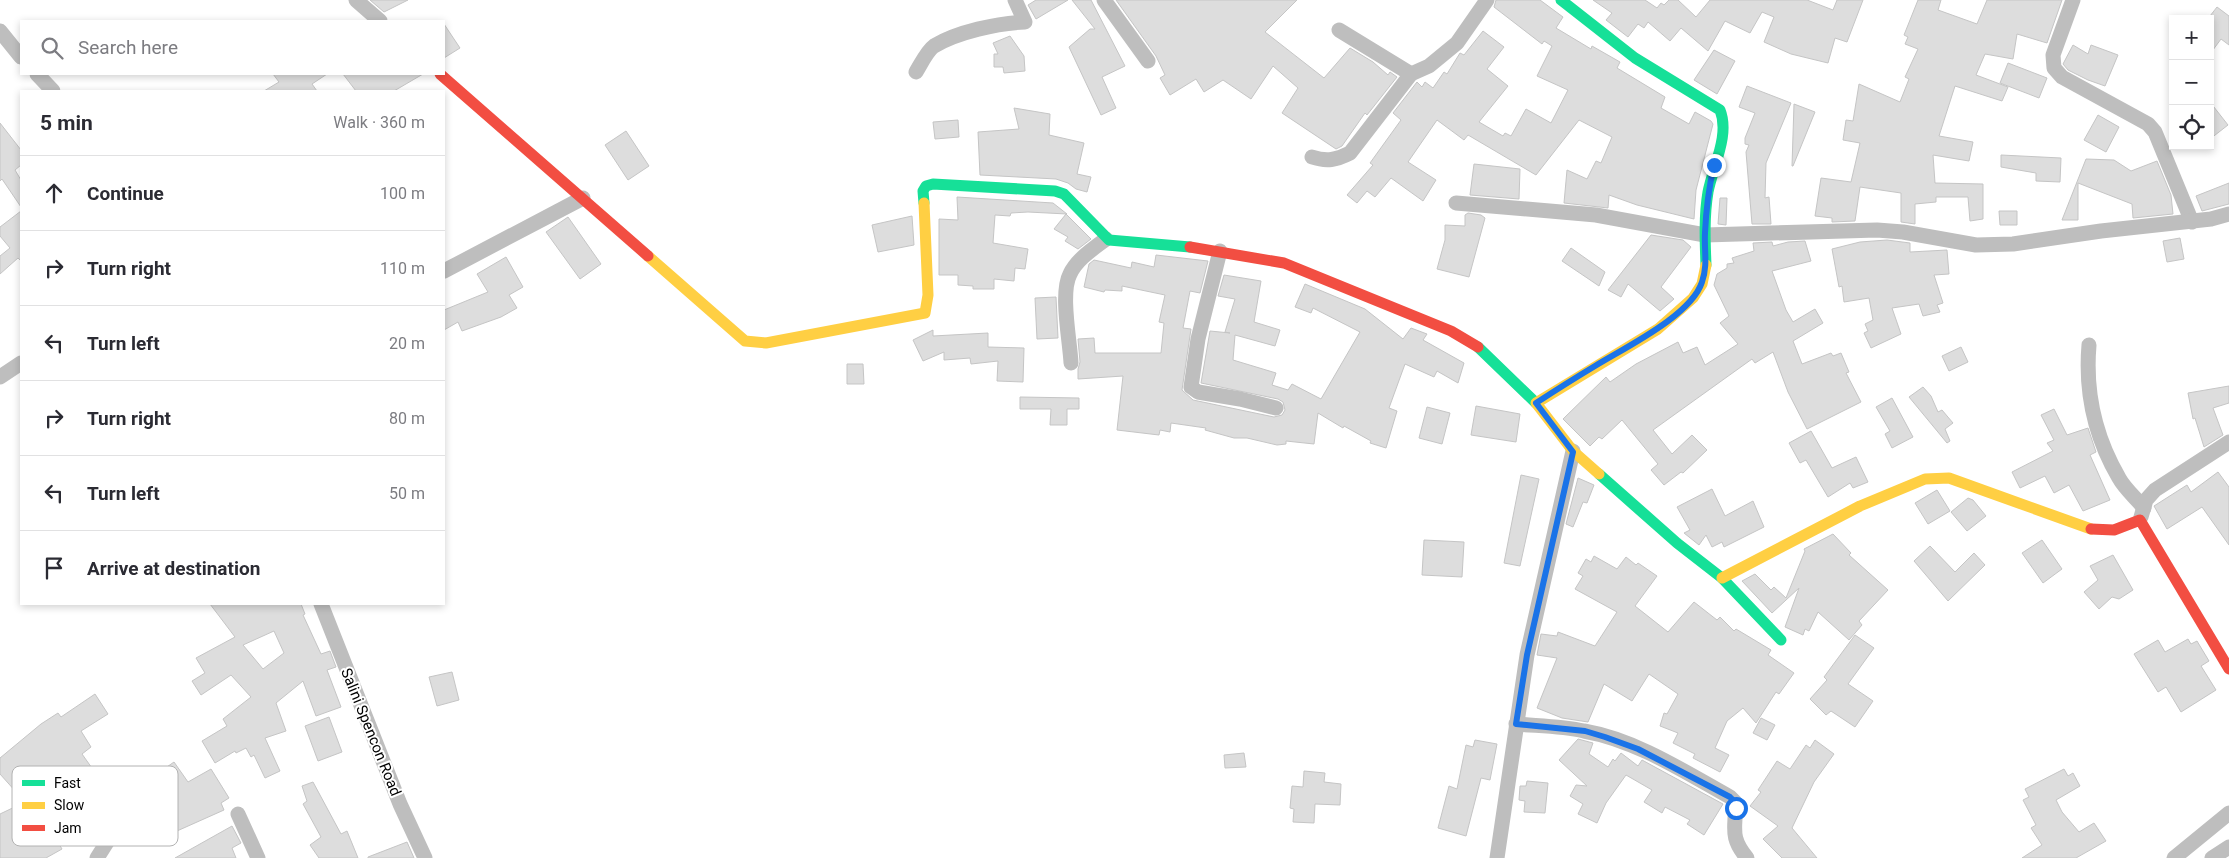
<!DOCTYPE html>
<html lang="en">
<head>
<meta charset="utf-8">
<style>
  :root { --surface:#fff; --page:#f2f2f3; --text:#2b2b33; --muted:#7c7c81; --line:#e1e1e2 }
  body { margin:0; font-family:Roboto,sans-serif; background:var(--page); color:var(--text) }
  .controls { position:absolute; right:15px; top:15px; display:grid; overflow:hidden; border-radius:0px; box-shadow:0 2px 8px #0003 }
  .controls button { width:45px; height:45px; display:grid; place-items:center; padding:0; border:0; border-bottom:1px solid var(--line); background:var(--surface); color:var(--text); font:25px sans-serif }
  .stop { position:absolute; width:15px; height:15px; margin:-11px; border:4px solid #1a73e8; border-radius:50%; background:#fff }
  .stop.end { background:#1a73e8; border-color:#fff; box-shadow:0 1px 5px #0008 }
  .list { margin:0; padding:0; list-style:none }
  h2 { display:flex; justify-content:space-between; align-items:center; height:65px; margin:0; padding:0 20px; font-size:21px }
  h2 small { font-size:16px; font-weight:400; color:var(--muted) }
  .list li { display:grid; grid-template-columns:32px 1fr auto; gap:15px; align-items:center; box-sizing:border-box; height:75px; padding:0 20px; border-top:1px solid var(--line) }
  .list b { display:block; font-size:19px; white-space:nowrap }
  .list em { font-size:16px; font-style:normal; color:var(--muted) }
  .icon { flex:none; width:28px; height:28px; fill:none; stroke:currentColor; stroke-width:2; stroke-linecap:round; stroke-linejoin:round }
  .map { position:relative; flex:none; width:2229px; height:858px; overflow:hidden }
  .search { position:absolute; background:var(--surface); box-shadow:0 2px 8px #0003; left:20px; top:20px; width:425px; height:55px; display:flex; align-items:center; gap:12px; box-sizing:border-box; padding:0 18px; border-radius:0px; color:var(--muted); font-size:19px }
  .panel { position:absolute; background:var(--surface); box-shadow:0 2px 8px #0003; left:20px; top:90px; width:425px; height:515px; border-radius:0px }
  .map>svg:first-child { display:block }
</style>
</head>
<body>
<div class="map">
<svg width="2229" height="858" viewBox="0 0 2229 858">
  <rect width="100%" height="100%" fill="#fff"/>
  <g fill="#ddd" stroke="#c5c5c5" fill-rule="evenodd">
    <polygon points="370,0 408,0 384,12"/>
    <polygon points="1036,0 1068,0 1036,19 1028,5"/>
    <polygon points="1072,0 1091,0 1125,66 1102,77 1116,108 1101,115 1069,47 1090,29 1095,29"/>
    <polygon points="1116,0 1297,0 1265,32 1324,78 1350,48 1373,62 1388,75 1390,72 1397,77 1367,115 1365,113 1342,146 1336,149 1282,113 1298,88 1273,66 1251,99 1223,80 1204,92 1196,79 1170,95 1160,78 1165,75 1156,56"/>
    <polygon points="1496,0 1540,0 1563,17 1556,28 1591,49 1592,46 1620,62 1617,68 1665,97 1661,108 1689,124 1695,112 1711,121 1713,124 1696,190 1694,219 1637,205 1609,195 1608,208 1564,203 1567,170 1587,179 1596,161 1601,163 1612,137 1579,120 1536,175 1468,135 1464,140 1437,120 1408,162 1436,180 1423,201 1391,178 1375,197 1367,191 1357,203 1347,195 1373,165 1370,163 1401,120 1393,113 1417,82 1422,87 1425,82 1433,88 1444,72 1447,74 1460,53 1464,55 1483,31 1504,47 1487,69 1508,86 1479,122 1503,136 1505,133 1511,136 1526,109 1551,123 1568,90 1537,76 1552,46 1544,41 1542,44 1494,7"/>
    <polygon points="1593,0 1645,0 1657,8 1661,3 1664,5 1669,0 1678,0 1696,17 1710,0 1807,0 1833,10 1837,0 1863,0 1847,42 1835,38 1828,63 1791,54 1764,42 1774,17 1762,12 1750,33 1725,21 1708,51 1681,28 1670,41 1648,22 1644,28 1638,24 1628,37 1606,20 1612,13"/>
    <polygon points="1918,0 1941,0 1938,10 1977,24 1987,0 2062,0 2047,43 2017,34 2013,59 1985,54 1976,75 2008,87 2002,101 1955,86 1939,136 1973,142 1969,161 1933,155 1935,183 1983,184 1983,219 1970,221 1968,197 1936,197 1936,202 1915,204 1915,224 1901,222 1901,193 1860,187 1855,221 1832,222 1832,218 1815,216 1821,178 1851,182 1860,143 1843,140 1846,120 1853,121 1859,84 1900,102 1909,79 1905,77 1918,49 1905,44 1908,37 1904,35"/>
    <polygon points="2217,7 2229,16 2229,45 2221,39 2210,54 2210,16"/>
    <polygon points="444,24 460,48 444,58"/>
    <polygon points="1010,36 1024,56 1025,71 1004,73 1003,67 994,67 994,54 998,54 993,43"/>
    <polygon points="2073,45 2088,54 2091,45 2118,55 2105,86 2088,80 2068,70 2063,64"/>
    <polygon points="1714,50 1735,61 1717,94 1694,80"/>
    <polygon points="2008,63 2047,78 2039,98 2000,83"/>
    <polygon points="273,74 327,74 312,84 317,91 264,91 279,82"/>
    <polygon points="343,74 423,74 394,91 356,91"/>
    <polygon points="1747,86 1791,103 1766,163 1765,198 1769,197 1771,224 1752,224 1746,152 1749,145 1745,144 1745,138 1755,113 1739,107"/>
    <polygon points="2210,102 2228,125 2210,139"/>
    <polygon points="1794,104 1815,112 1793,166 1792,166"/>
    <polygon points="1014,108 1050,114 1049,135 1084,143 1077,174 1091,177 1087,192 1076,189 1068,183 1056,179 980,175 978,132 1019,129"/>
    <polygon points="2098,115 2119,127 2106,152 2084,140"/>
    <polygon points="958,120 959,137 935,139 933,122"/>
    <polygon points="0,123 21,150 21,165 15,170 21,180 21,207 2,179 0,181"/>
    <polygon points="626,131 649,166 628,180 605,145"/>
    <polygon points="2001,155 2061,158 2060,182 2036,181 2036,173 2001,167"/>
    <polygon points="2086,159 2114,160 2131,171 2157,161 2171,195 2173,214 2133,218 2132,204 2078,183 2078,220 2062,220"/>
    <polygon points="1474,164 1520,169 1519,199 1470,195"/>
    <polygon points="2229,183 2229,204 2202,211 2196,196"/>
    <polygon points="957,197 1053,203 1067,214 1028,212 1011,213 1010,216 995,215 993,243 1028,249 1025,269 1015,268 1014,281 994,279 994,289 973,289 973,286 958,285 958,275 939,275 939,219 958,220"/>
    <polygon points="1720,198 1727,198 1726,225 1718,224"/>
    <polygon points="21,211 21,261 18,258 0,274 0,256 10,248 0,236 0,227"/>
    <polygon points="1999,211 2017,211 2017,225 2000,225"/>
    <polygon points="1468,213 1481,215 1485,218 1469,277 1437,269 1445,240 1445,225 1465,226 1465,215"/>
    <polygon points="1066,214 1091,239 1078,249 1065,241 1068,237 1054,229"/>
    <polygon points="912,216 914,245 878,252 872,225"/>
    <polygon points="568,217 601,264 580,279 546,232"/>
    <polygon points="1651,235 1683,240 1691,247 1661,287 1674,299 1660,311 1628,284 1621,297 1608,290"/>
    <polygon points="2180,238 2184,259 2167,262 2163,241"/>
    <polygon points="1887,240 1910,243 1910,252 1947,250 1949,274 1934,275 1943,303 1937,305 1940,312 1923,316 1919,304 1892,308 1901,334 1871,348 1864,333 1868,331 1865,324 1873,320 1869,298 1844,302 1842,286 1839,287 1832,249 1860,242"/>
    <polygon points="1805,241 1811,261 1772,271 1786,310 1793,322 1815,309 1823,323 1793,341 1802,364 1831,353 1833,356 1841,353 1849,372 1846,373 1861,402 1807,429 1788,392 1773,352 1755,363 1752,359 1653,430 1672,454 1692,435 1707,450 1683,473 1681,472 1664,485 1651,470 1658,464 1622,420 1602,439 1599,437 1590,446 1563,419 1606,377 1610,382 1636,364 1678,342 1683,353 1697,347 1705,365 1738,344 1720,323 1729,316 1714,285 1717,274 1727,268 1727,264 1734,263 1732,258 1754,251 1753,243 1772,242 1773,246 1788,242"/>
    <polygon points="1571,248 1605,272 1599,286 1562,261"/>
    <polygon points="1156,255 1208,261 1200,293 1190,291 1183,328 1191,329 1182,390 1193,400 1274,417 1282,415 1285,410 1283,402 1278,399 1201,383 1210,331 1230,333 1225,332 1235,299 1218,296 1224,275 1261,281 1254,322 1280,330 1275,346 1235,335 1233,360 1276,373 1272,385 1288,390 1292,384 1321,399 1360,332 1313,308 1311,313 1295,307 1305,284 1365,309 1403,339 1411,328 1427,334 1423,340 1464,363 1458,383 1437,371 1434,377 1405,364 1389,408 1397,411 1386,448 1370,443 1371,441 1344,426 1343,428 1318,413 1314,444 1286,441 1286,444 1277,445 1247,438 1234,438 1205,430 1206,428 1171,423 1170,432 1160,430 1159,435 1117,430 1123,376 1078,379 1078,369 1080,362 1078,339 1094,338 1095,353 1161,353 1164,323 1159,322 1165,295 1122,286 1122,291 1105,290 1104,292 1084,287 1089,264 1094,260 1131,268 1132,262 1154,267"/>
    <polygon points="506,257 523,287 509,295 517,308 501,317 462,331 458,322 444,330 444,310 488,292 477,274"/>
    <polygon points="1056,297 1058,338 1037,339 1035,298"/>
    <polygon points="933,330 933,336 988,333 988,347 1024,348 1023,382 997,381 998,361 971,364 970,358 944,360 944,352 923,361 913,340"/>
    <polygon points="1961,347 1968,362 1949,371 1942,356"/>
    <polygon points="847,364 863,364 864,384 847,384"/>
    <polygon points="2229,386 2229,403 2213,408 2223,435 2204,447 2195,418 2193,419 2188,393"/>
    <polygon points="1923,387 1931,396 1938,412 1942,410 1953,423 1945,429 1950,441 1947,443 1909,397"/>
    <polygon points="1020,397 1079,398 1079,409 1067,409 1067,425 1050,425 1051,409 1020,409"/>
    <polygon points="1892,398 1913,437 1892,448 1885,434 1890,431 1876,407"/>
    <polygon points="1476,406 1520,414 1516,442 1471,435"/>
    <polygon points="1427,407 1450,413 1442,444 1419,438"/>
    <polygon points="2054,409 2067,435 2088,428 2096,452 2090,455 2110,500 2083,511 2069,485 2054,493 2045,476 2020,488 2012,472 2053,451 2047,443 2054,440 2041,415"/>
    <polygon points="1811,431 1832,468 1856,457 1868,482 1853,488 1850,483 1828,497 1806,460 1800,463 1789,443"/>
    <polygon points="2218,472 2229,487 2229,545 2202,507 2167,529 2154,506 2187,485 2191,492"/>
    <polygon points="1521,475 1539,479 1520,566 1504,563"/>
    <polygon points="1578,478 1594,485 1587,503 1583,502 1573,527 1566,524"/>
    <polygon points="1712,489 1725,516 1753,501 1764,527 1724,547 1722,542 1712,547 1706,535 1699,545 1684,533 1690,530 1677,507"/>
    <polygon points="1937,490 1950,511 1928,524 1915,503"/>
    <polygon points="1968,498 1973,500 1986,516 1967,531 1951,512"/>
    <polygon points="1833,534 1851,553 1849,555 1888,590 1859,621 1862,625 1849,640 1818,612 1809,631 1805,629 1803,635 1785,627 1799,588 1772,613 1742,581 1755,574 1771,590 1774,587 1786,598 1805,551 1804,549"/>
    <polygon points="1424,540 1464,542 1462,577 1422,575"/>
    <polygon points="2042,540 2062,569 2043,583 2022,553"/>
    <polygon points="1930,546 1955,572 1974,553 1985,565 1948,601 1914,561"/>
    <polygon points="2113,555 2133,590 2119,599 2112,597 2099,609 2084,592 2098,580 2090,566"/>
    <polygon points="1594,556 1617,569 1626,557 1636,565 1638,563 1657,576 1635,606 1668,632 1694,602 1717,620 1720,617 1734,631 1736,629 1771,650 1768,655 1794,673 1779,694 1776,692 1756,723 1743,708 1727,721 1715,748 1729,755 1720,772 1693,758 1695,754 1673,743 1678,733 1660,726 1664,713 1667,714 1678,694 1649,674 1632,701 1604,684 1588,722 1562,718 1537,708 1557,658 1537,655 1541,634 1557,636 1558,632 1595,646 1617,612 1575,589 1583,576 1578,573 1586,559 1591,562"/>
    <path d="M210,604h91l4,10 -2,1 18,39 9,-3 6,16 -9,3 14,37 -25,9 -13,-35 -27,22 10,28 -21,7 15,33 -15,7 -11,-23 -3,2 -5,-9 -10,5 -1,-2 -20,12 -13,-22 25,-15 -4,-7 28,-22 -20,-22 -30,20 -9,-14 13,-8 -9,-15 39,-21zM274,631l10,22 -21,16 -20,-24z"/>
    <polygon points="1855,635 1874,648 1848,684 1873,701 1855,727 1831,711 1826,715 1810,699 1827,680 1824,677"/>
    <polygon points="2188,639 2191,644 2197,641 2209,661 2201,666 2216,690 2181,712 2166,687 2158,692 2134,654 2158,640 2165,652"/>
    <polygon points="452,672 459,700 437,706 429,677"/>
    <polygon points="95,694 108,714 81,731 91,747 82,754 104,785 45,821 62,849 46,858 0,858 0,814 25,802 0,774 0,758 41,724 58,713 61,717"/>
    <polygon points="329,717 342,752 318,761 305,726"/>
    <polygon points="1761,718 1775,725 1767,740 1753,733"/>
    <polygon points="1578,739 1593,743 1589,754 1608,767 1613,759 1615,761 1621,753 1638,766 1642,760 1723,804 1704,835 1687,824 1690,820 1665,807 1662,813 1644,802 1652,790 1626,775 1606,803 1597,823 1578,814 1583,804 1570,796 1576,785 1587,786 1559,760"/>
    <polygon points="1475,740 1497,744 1490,780 1481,778 1466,836 1438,828 1449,786 1457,789 1466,745 1473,747"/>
    <polygon points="1815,740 1834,754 1814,782 1792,828 1817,858 1782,858 1763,839 1778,826 1750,806 1761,792 1758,790 1777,761 1790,769 1806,745 1810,748"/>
    <polygon points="1244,753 1246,767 1225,768 1224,755"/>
    <polygon points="174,762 188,782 211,769 229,798 221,803 224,810 159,839 147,813 141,816 118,776 129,767 140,779 149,774 151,778"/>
    <polygon points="2064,769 2068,776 2073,773 2080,786 2056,800 2062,812 2079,832 2094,823 2106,841 2076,858 2022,858 2042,845 2031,828 2036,825 2023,800 2029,797 2025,789"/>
    <polygon points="1304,771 1325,773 1324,782 1341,784 1340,805 1315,804 1314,823 1293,822 1294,809 1290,808 1292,786 1303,787"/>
    <polygon points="1527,781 1548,783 1545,813 1524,812 1525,801 1519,800 1520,786 1526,786"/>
    <polygon points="313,782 341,834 347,831 358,858 319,858 310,845 321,837 303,804 307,801 302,786"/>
    <polygon points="232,826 241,843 232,848 236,858 175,858"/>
    <polygon points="407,842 414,858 368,858 368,857"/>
  </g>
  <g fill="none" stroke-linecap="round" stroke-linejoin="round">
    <g stroke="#bebebe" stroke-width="15">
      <polyline points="356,0 380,21"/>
      <polyline points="1104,0 1148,61"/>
      <polyline points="2073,0 2053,55 2054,68 2062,77 2148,124 2155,132 2192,222"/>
      <polyline points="1339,30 1411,74"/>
      <polyline points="0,31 21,57"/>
      <path d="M916,72c5,-8 11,-21 18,-26 23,-14 64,-23 91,-24l-10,-22"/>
      <polyline points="37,74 53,91"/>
      <path d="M1312,157c15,5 24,3 38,-4l61,-79 18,-8 28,-23 30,-43"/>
      <polyline points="1456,203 1596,215 1705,235 1877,230 1903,232 1976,245 2013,244 2101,231 2211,219 2229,214"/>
      <polyline points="1220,251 1198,339 1191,387 1198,392 1240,399 1276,408"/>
      <polyline points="444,271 583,198"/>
      <path d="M2089,345c-4,47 6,92 30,133 6,11 17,20 25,30"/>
      <path d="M1071,363c-1,-22 -11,-70 -1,-89 7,-15 23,-25 36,-35"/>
      <polyline points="0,377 21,363"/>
      <polyline points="2141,517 2146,500 2155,490 2229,442"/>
      <polyline points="321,604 400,804 425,858"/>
      <path d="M1516,724c23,2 46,2 68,7 52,9 101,41 146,66l5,5c2,25 -7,33 12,56"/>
      <polyline points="238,814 258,858"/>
      <polyline points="97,858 109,839 108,829"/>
      <polyline points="1497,858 1527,655 1573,451"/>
      <polyline points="2174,858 2229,813"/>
      <polyline points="2212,858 2229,847"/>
    </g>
    <g stroke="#16e098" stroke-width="11">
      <path d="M1561,0l74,58 85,52c10,25 -7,56 -12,82 -4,24 -3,49 -2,73"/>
      <polyline points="924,203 923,191 926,186 933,184 1055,191 1064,194 1109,240 1190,247"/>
      <polyline points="1478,347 1536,403"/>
      <polyline points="1599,474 1677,543 1722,578 1781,640"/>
    </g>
    <g stroke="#ffcf43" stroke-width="11">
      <polyline points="648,256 745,341 766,343 925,313 928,295 924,203"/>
      <polyline points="1599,474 1573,451 1536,403 1658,329 1693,298 1702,284 1706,265"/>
      <polyline points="1722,578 1860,506 1925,479 1949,478 2091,529"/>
    </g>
    <g stroke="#f24e42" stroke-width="11">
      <polyline points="440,74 648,256"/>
      <polyline points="1190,247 1284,263 1451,331 1478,347"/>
      <polyline points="2091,529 2114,530 2140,520 2229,669"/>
    </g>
  </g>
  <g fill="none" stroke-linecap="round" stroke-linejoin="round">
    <path stroke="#1a73e8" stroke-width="6" d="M1714,165c-5,22 -8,45 -9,68 -1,17 3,32 -3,49 -11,34 -78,66 -107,84 -20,12 -39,24 -59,37l37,49 -46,203 -11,69 69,7 20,6 33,12 92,48 5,5 1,6"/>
  </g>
  <g text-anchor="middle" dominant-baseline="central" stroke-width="4" stroke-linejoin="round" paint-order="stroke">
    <g font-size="15" fill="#000" stroke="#fff">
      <text transform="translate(371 732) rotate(68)">Salini Spencon Road</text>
    </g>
  </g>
  <rect x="12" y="766" width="166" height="80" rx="8" fill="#fff" stroke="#b2b2b2" stroke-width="1"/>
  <rect x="22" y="780" width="23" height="6" fill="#16e098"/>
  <rect x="22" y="802" width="23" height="7" fill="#ffcf43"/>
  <rect x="22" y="825" width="23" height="6" fill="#f24e42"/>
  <g font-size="14" fill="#000">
    <text x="54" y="788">Fast</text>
    <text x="54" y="810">Slow</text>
    <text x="54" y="833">Jam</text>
  </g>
</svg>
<div class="controls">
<button>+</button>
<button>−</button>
<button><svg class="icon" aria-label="locate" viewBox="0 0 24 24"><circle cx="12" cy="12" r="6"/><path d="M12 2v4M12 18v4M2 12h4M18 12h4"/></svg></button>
</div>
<div class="stop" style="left:1736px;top:808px"></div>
<div class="stop end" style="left:1714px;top:165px"></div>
<div class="search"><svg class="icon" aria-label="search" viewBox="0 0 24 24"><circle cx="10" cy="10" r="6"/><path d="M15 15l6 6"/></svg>Search here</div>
<section class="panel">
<h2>5 min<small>Walk · 360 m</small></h2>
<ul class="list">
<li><svg class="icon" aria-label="ahead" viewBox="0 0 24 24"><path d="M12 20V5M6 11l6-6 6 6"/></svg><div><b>Continue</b></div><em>100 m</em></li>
<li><svg class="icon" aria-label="right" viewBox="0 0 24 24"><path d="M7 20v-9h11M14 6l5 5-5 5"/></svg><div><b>Turn right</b></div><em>110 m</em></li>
<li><svg class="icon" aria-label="left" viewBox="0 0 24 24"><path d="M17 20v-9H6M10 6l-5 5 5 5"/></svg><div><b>Turn left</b></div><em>20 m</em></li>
<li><svg class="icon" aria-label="right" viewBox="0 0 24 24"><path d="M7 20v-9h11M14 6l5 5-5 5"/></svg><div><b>Turn right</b></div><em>80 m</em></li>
<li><svg class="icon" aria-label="left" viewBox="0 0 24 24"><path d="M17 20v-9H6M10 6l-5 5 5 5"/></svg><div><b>Turn left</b></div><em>50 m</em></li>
<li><svg class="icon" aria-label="arrive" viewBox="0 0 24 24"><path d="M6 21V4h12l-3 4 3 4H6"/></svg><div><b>Arrive at destination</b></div></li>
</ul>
</section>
</div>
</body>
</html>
